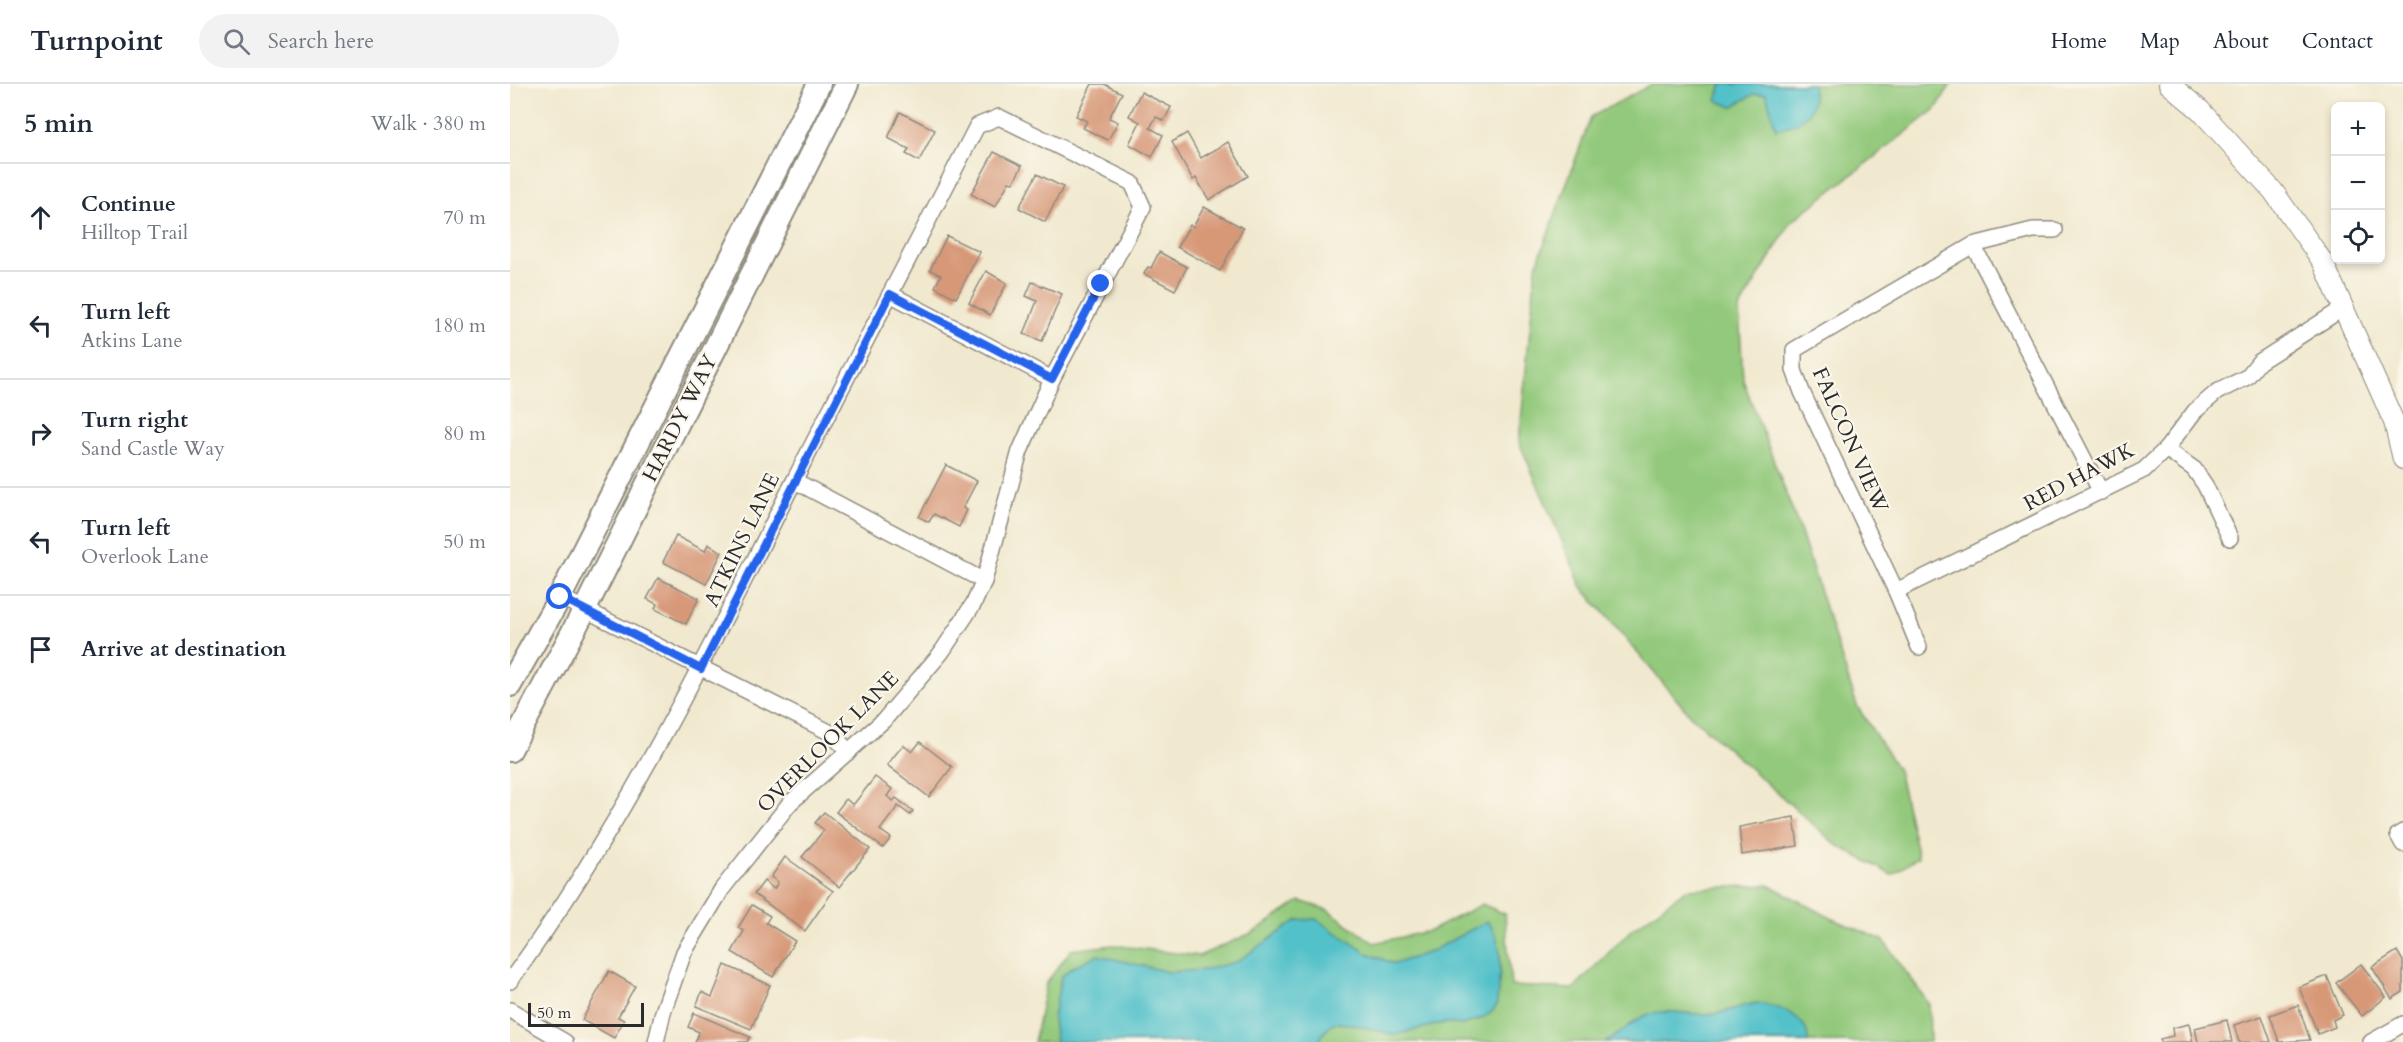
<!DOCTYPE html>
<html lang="en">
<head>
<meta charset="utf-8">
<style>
  :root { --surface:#fff; --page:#f2f2f3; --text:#1f2937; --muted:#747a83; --line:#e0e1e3 }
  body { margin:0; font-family:Cardo,serif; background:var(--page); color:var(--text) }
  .controls { position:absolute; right:18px; top:18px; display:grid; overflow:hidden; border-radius:9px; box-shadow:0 3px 9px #0003 }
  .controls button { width:54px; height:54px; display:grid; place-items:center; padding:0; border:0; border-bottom:2px solid var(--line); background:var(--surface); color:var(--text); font:30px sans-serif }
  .scale { position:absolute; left:18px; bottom:15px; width:116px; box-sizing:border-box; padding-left:6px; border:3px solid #2b2b2b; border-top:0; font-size:16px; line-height:21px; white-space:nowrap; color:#2b2b2b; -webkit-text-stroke:4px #fbf7ec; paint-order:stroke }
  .stop { position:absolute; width:18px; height:18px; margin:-14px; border:4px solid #2563eb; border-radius:50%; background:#fff }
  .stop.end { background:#2563eb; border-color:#fff; box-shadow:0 2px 6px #0008 }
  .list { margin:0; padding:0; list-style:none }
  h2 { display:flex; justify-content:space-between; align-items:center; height:78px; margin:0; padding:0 24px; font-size:26px }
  h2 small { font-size:20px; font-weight:400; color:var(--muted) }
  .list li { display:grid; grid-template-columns:39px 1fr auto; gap:18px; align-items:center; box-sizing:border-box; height:108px; padding:0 24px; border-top:2px solid var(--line) }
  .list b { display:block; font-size:22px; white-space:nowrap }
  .list p { margin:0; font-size:20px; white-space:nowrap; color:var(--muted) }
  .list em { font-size:20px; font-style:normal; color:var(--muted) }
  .icon { flex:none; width:33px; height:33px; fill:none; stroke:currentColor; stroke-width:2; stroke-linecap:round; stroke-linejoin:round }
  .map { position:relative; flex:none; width:1893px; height:958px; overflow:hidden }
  header { display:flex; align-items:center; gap:36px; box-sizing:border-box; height:84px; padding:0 30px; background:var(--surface); border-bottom:2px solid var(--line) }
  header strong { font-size:28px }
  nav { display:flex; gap:33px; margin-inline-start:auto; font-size:21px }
  .search { width:420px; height:54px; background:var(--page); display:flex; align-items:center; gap:15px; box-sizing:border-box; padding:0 21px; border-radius:33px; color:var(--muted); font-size:22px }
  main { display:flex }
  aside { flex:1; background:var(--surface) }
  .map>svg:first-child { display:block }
</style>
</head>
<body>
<header>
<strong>Turnpoint</strong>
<div class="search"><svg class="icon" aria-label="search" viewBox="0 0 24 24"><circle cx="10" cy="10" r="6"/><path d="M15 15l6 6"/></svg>Search here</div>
<nav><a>Home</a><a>Map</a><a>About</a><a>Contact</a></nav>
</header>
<main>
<aside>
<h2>5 min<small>Walk · 380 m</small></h2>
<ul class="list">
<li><svg class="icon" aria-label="ahead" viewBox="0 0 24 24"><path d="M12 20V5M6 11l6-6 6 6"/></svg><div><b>Continue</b><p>Hilltop Trail</p></div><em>70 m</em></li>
<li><svg class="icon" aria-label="left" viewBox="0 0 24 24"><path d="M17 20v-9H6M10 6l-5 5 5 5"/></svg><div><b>Turn left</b><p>Atkins Lane</p></div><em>180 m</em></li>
<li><svg class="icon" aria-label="right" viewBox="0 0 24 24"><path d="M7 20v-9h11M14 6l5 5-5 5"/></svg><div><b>Turn right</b><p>Sand Castle Way</p></div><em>80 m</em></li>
<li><svg class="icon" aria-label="left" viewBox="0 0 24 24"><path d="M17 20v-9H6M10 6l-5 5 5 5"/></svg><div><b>Turn left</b><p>Overlook Lane</p></div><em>50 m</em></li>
<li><svg class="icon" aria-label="arrive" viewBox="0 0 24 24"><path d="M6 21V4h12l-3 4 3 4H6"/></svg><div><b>Arrive at destination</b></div></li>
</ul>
</aside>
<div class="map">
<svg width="1893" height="958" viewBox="0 0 1893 958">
  <rect width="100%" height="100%" fill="#fbf7ec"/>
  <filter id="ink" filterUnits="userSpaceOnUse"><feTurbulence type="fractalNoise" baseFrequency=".0167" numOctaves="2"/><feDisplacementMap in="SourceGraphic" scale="12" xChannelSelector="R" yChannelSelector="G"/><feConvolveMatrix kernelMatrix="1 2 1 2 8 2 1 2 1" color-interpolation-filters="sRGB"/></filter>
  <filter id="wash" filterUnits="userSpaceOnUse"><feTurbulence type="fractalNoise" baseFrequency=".008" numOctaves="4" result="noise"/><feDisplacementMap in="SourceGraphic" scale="24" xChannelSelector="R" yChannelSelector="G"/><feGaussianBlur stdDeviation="1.35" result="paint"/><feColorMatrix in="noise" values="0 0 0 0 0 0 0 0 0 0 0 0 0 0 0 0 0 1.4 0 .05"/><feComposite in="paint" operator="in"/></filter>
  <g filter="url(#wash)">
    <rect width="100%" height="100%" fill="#f1e9cf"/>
    <g fill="#93c97b" stroke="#5f7a53" stroke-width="1.5">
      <polygon points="1142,0 1441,0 1426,25 1281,138 1229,225 1233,296 1290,446 1347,622 1388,686 1408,773 1382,791 1325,760 1179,630 1072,503 1009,358 1026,183 1081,33"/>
      <polygon points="1259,801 1321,834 1373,856 1419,920 1420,958 524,958 536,899 561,866 603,861 689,872 744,848 790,817 818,826 864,859 920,847 972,820 995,830 1001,902 1063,905 1121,846 1177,805"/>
    </g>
    <g fill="#53c1c9" stroke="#3f767a" stroke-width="1.5">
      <path d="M1212,0h90c5,29 -7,39 -36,45l-10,-35h-12l-22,13 -16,-7z"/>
      <path d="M806,835l51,34 27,11 36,-12 57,-31c20,23 12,54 10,82l-4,8 -12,8 -18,6 -19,-2 -49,12 -44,-11 -18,-1 -11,12 -2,7h-264l-3,-23 8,-42 10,-9 26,-13 72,17 35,-2 32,-8 62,-42z"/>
      <path d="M1248,919c21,4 51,12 50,39h-203c15,-6 25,-20 39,-26 24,-10 45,1 69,-2 15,-2 29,-9 45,-11z"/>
    </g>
    <g id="blocks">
      <g fill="#d79878">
        <polygon points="582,0 594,0 612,9 599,34 608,38 598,56 573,44 577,37 566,32"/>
        <polygon points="631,8 661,23 654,37 646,33 640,44 653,51 642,73 619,60 630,38 619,32"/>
        <polygon points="390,28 425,46 409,77 396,70 399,65 378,54"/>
        <polygon points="677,49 691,74 718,58 738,92 699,116 686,94 683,96 662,58"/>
        <polygon points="484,68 512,82 503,99 499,98 485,123 461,110"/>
        <polygon points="527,90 553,103 535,138 509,124"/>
        <polygon points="694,123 733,144 710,187 667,163 680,141 683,143"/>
        <polygon points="437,152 470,168 446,214 425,203 431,191 420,186"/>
        <polygon points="649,168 677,183 665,206 634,190 638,183 641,184"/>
        <polygon points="476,187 497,199 480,231 459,219"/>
        <polygon points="522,198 552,210 532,257 514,250 527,217 516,212"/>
        <polygon points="436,381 467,397 453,424 457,426 449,443 424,430 419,438 409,433"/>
        <polygon points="166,452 195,467 198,460 212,468 196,500 153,478"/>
        <polygon points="148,494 189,514 176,540 145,525 147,520 137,515"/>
        <polygon points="410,658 442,683 419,713 377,681 393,661 402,668"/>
        <polygon points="365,693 382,705 377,712 383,717 386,714 403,727 400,731 388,722 370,746 381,754 373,764 326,728 336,715 343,721"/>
        <polygon points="314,728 360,765 329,803 292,773 314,746 305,739"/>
        <polygon points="1284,733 1288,762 1232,771 1229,743"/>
        <polygon points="275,773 323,807 295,847 244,810 254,797 264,805 268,798 261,793"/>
        <polygon points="242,821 260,832 256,839 285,857 263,893 222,868 234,847 228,844"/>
        <polygon points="1887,867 1893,877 1893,908 1882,915 1862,883"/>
        <polygon points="1851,880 1876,913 1852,932 1826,899"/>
        <polygon points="215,881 260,901 241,945 186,922 192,908 202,913"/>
        <polygon points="99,887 125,902 108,933 114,936 104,954 72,936"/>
        <polygon points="1817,892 1833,931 1823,936 1825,943 1808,950 1789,903"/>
        <polygon points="1788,921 1800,956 1769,958 1760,931"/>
        <polygon points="184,929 240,953 237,958 185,958 189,948 178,943"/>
        <polygon points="1752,932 1761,958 1729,958 1724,941"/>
        <polygon points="1717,936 1722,958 1688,958 1685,944"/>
        <polygon points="1679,940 1683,958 1651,958 1650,955 1663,952 1662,944"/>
      </g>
    </g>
  </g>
  <g filter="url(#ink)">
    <use href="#blocks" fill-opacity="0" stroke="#8e8a7d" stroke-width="1.5"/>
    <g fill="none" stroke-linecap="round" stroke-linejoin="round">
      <defs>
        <g id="minor">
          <polyline points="1463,161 1591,408"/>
          <polyline points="380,210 542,295"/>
          <polyline points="1656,365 1684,385 1695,401 1720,454"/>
          <polyline points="285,397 474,497"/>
          <polyline points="1386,507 1634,386 1656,365 1685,327 1707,308 1737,293 1749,278 1835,223"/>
          <polyline points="50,513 321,649 339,668"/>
          <polyline points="1409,563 1386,507 1292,308 1284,286 1284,266 1463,161 1523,146 1545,146"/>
          <polyline points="1893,748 1888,751 1893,760"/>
          <path d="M0,897c113,-155 197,-326 283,-498 60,-119 123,-238 184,-357l22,-9 133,66 11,24 -91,172 -32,72 -36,130 -10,22 -33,50 -57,67 -94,83 -68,86 -38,63 -21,60 -7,30"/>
          <polyline points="0,926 55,958"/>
          <polyline points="1861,958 1893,940"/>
        </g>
        <polyline id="tertiary" points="1659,0 1690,26 1763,107 1813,178 1884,338 1893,375"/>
        <g id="secondary">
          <polyline points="0,601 50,513 309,0"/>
          <polyline points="0,666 75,525 337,0"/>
        </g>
      </defs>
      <use href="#minor" stroke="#8e8a7d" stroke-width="18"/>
      <use href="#tertiary" stroke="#8e8a7d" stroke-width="22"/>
      <use href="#secondary" stroke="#8e8a7d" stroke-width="26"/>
      <use href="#minor" stroke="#fff" stroke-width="15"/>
      <use href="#tertiary" stroke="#fff" stroke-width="20"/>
      <use href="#secondary" stroke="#fff" stroke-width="22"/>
    </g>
  </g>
  <g fill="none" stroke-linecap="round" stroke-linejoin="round" filter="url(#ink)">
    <polyline stroke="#2563eb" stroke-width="8" points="50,513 191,585 380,210 542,295 591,200"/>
  </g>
  <g text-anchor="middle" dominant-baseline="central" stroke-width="4.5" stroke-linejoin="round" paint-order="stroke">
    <g font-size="21" fill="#2b2b2b" stroke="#fbf7ec">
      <text transform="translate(170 334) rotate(-63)">HARDY WAY</text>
      <text transform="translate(1340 356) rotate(66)">FALCON VIEW</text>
      <text transform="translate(1569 393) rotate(-28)">RED HAWK</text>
      <text transform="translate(232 456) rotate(-64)">ATKINS LANE</text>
      <text transform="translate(318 658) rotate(-45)">OVERLOOK LANE</text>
    </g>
  </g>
</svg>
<div class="controls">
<button>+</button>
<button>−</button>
<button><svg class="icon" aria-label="locate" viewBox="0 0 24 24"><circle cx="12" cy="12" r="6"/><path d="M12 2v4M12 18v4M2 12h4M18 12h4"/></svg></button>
</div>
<div class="scale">50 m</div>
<div class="stop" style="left:50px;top:513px"></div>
<div class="stop end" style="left:591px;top:200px"></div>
</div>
</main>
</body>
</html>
